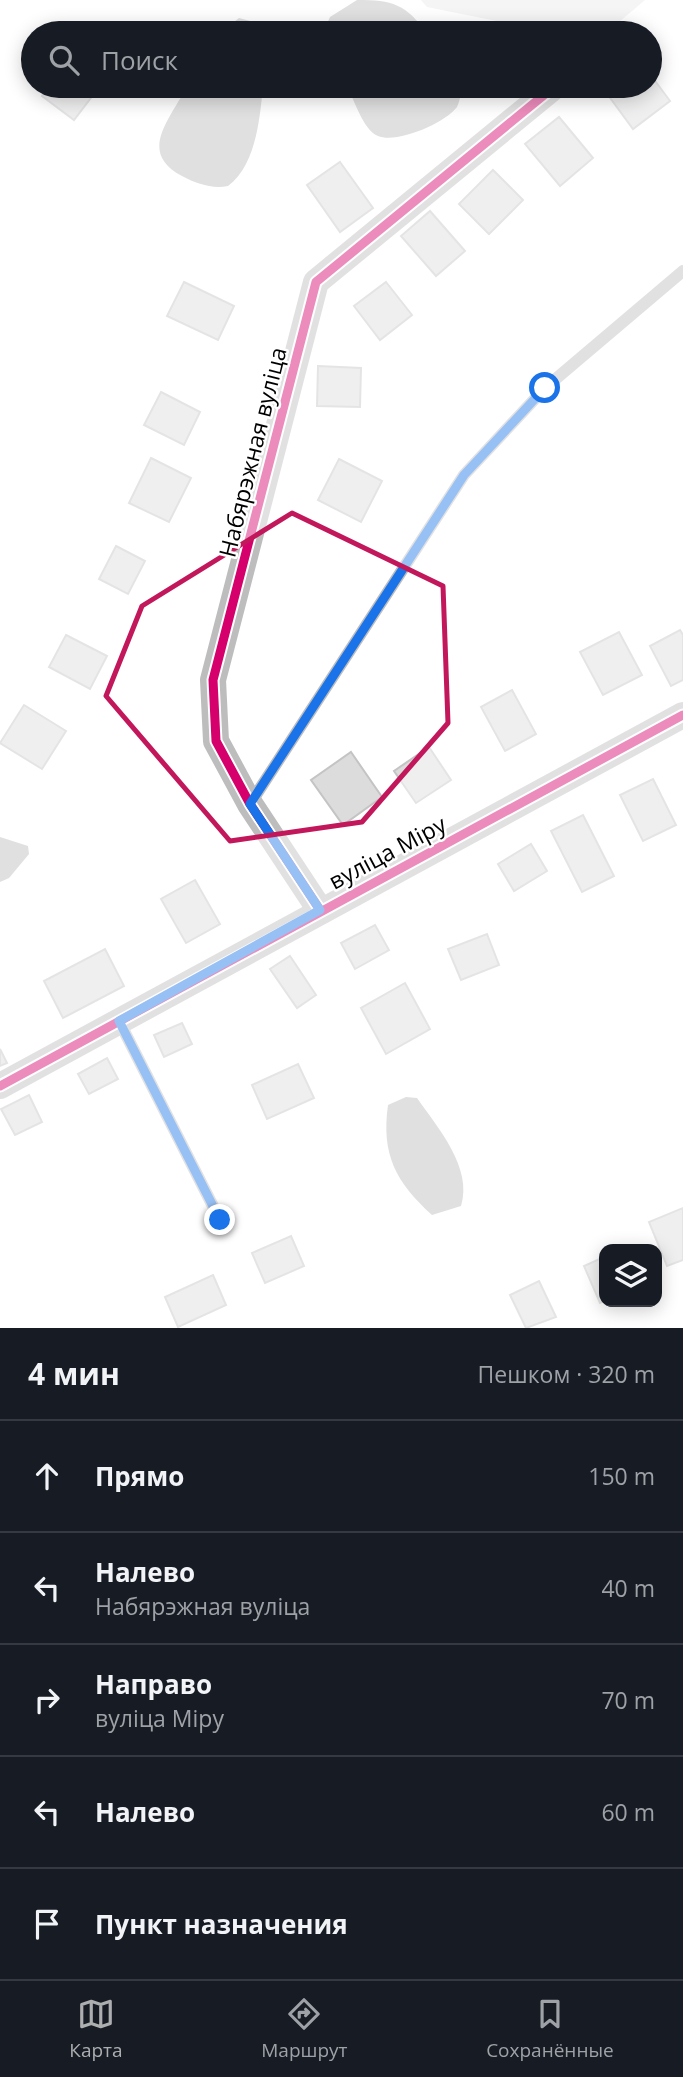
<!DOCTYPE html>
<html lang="ru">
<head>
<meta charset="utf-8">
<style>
  :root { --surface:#171b24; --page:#20242c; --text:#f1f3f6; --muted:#9ea1a6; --line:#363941; --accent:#adaeaf }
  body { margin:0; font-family:"Open Sans",sans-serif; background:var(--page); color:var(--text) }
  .controls { position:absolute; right:21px; bottom:21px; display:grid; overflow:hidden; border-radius:14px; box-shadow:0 4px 18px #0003 }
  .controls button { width:63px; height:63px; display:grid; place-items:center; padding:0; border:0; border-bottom:2px solid var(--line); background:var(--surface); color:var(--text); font:35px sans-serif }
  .stop { position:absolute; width:21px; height:21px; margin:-16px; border:5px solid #1a73e8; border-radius:50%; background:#fff }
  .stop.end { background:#1a73e8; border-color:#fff; box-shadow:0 2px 7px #0008 }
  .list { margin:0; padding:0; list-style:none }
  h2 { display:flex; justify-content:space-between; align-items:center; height:91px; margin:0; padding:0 28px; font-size:30px }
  h2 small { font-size:23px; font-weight:400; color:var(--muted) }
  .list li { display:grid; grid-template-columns:46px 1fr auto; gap:21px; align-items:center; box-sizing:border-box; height:112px; padding:0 28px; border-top:2px solid var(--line) }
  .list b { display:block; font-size:26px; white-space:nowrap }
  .list p { margin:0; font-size:23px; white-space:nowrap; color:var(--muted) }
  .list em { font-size:23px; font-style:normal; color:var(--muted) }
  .icon { flex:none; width:38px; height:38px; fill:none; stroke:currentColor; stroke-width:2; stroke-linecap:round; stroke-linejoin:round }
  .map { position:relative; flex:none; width:683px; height:1328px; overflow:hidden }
  .search { position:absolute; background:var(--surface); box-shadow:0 4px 18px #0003; left:21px; right:21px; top:21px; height:77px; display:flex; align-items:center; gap:18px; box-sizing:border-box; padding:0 24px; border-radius:38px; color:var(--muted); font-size:26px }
  .sheet { height:651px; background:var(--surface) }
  nav { display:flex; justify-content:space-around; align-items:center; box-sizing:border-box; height:98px; border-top:2px solid var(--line); background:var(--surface); font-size:19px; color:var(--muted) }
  nav a { display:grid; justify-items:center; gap:4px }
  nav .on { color:var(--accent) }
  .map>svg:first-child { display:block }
</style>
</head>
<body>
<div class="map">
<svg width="683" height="1328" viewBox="0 0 683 1328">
  <rect width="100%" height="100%" fill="#fff"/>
  <polygon fill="#e8e8e8" points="421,0 645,0 606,33 556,33 427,7"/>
  <g fill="#bababa">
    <path d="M357,0c36,0 48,4 70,33h-104l7,-16z"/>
    <polygon points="239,18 254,22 262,33 220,33"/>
    <path d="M187,86h76c-3,31 -7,80 -35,100 -16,3 -31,-2 -46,-10 -45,-24 -12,-56 5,-90z"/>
    <path d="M346,86h117c-2,6 -3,15 -6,21 -12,16 -60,37 -79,29 -16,-7 -23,-37 -32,-50z"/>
    <polygon points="0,837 28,846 29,854 9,878 0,882"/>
    <path d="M406,1097l11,1c21,30 56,70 44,108l-29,9c-36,-33 -51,-60 -44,-110z"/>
  </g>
  <g fill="#dcdcdc" stroke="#c4c4c4" stroke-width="2">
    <polygon points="650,74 670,101 633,129 608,95 621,86 650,86"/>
    <polygon points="49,86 100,86 74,120 42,96"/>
    <polygon points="559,117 593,158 560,186 525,144"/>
    <polygon points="340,162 373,208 340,232 307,185"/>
    <polygon points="493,170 523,200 489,234 459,204"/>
    <polygon points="430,211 465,251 436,276 401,236"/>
    <polygon points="184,282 234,306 218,340 167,316"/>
    <polygon points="386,282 412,315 380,340 354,306"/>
    <polygon points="318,366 361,368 360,407 317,406"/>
    <polygon points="161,392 200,412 184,445 144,425"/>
    <polygon points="151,458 191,478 169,522 129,503"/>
    <polygon points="339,459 382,481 361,522 318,500"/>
    <polygon points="116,546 145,561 128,594 99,579"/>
    <polygon points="680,630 683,635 683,680 671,686 650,646"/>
    <polygon points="619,632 642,675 603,695 580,652"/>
    <polygon points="66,635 107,656 90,689 49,667"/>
    <polygon points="512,690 536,734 505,751 481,707"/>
    <polygon points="24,705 66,731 42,769 0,743"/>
    <polygon points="429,747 451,780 416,803 394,771"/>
    <polygon points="351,752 382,797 343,825 311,780"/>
    <polygon points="653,779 676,825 643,841 620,795"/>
    <polygon points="583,815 614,876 582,892 551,831"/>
    <polygon points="531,844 547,871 514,891 498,864"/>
    <polygon points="195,880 220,924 186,943 161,899"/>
    <polygon points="375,925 389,950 355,969 341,943"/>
    <polygon points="487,934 499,965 461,980 448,949"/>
    <polygon points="105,949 124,986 63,1018 44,981"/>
    <polygon points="290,956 316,995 297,1008 270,969"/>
    <polygon points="405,983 430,1029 386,1054 361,1008"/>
    <polygon points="182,1023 192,1044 164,1057 154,1035"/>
    <polygon points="0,1049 7,1063 0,1066"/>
    <polygon points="107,1058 118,1079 89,1094 78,1074"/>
    <polygon points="298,1064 314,1098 267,1119 252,1085"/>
    <polygon points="29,1095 42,1122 15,1135 1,1109"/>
    <polygon points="683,1208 683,1260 667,1266 649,1222"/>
    <polygon points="291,1236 304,1266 265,1283 252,1253"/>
    <polygon points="604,1257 604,1301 600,1303 584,1266"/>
    <polygon points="213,1275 226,1305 178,1327 165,1297"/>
    <polygon points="539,1281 556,1317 526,1328 510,1295"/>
  </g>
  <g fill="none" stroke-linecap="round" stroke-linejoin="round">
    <g stroke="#bdbdbd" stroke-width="12">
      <polyline points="250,804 464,475 545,388 683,271"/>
      <polyline points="119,1021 220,1220"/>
    </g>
    <g stroke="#bdbdbd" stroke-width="26">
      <polyline points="320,910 250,804 216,741 213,680 316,282 555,86"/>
      <polyline points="0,1086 683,715"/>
    </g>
    <defs>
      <g id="cycleway">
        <polyline points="320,910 250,804 216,741 213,680 316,282 555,86"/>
        <polyline points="0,1086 683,715"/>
      </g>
    </defs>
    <use href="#cycleway" stroke="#fff" stroke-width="13"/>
    <use href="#cycleway" stroke="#d6006c" stroke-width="9"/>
  </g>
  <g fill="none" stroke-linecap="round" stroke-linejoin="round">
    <polyline stroke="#1a73e8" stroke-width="9" points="220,1220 119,1021 320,910 250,804 464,475 545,388"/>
  </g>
  <path d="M0 0H683V1328H0ZM292,513l151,73 5,137 -86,99 -132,19 -124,-145 36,-90z" fill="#fff" fill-opacity=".55" fill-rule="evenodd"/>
  <path fill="none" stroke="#c2185b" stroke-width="5" stroke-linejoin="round" d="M292,513l151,73 5,137 -86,99 -132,19 -124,-145 36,-90z"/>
  <g text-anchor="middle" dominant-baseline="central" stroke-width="5" stroke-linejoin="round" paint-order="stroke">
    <g font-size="23" fill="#000" stroke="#fff">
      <text transform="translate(252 452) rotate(-76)">Набярэжная вуліца</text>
      <text transform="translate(387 852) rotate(-28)">вуліца Міру</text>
    </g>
  </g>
</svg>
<div class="controls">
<button><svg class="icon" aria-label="layers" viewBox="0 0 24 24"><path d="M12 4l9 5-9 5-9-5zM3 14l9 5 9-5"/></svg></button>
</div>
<div class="stop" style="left:545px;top:388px"></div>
<div class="stop end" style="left:220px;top:1220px"></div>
<div class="search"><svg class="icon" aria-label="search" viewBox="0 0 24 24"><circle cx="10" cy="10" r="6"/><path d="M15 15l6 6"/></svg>Поиск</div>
</div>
<section class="sheet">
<h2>4 мин<small>Пешком · 320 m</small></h2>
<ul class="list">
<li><svg class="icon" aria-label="ahead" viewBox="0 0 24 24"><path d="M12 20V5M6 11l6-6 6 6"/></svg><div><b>Прямо</b></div><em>150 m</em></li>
<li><svg class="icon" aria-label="left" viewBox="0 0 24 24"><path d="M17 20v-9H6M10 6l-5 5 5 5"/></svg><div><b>Налево</b><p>Набярэжная вуліца</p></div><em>40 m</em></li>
<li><svg class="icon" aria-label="right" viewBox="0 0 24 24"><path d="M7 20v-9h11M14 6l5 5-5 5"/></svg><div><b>Направо</b><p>вуліца Міру</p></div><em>70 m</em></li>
<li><svg class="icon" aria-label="left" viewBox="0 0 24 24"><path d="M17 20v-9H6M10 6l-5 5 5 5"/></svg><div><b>Налево</b></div><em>60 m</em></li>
<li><svg class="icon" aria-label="arrive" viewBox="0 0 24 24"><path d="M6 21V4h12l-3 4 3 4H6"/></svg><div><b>Пункт назначения</b></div></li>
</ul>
</section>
<nav>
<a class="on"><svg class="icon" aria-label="map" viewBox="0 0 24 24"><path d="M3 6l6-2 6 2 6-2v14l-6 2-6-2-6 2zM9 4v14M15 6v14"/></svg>Карта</a>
<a><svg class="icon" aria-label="directions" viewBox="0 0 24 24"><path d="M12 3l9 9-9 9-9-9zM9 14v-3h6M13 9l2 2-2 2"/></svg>Маршрут</a>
<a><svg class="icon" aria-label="saved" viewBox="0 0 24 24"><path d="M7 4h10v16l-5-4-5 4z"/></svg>Сохранённые</a>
</nav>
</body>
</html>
